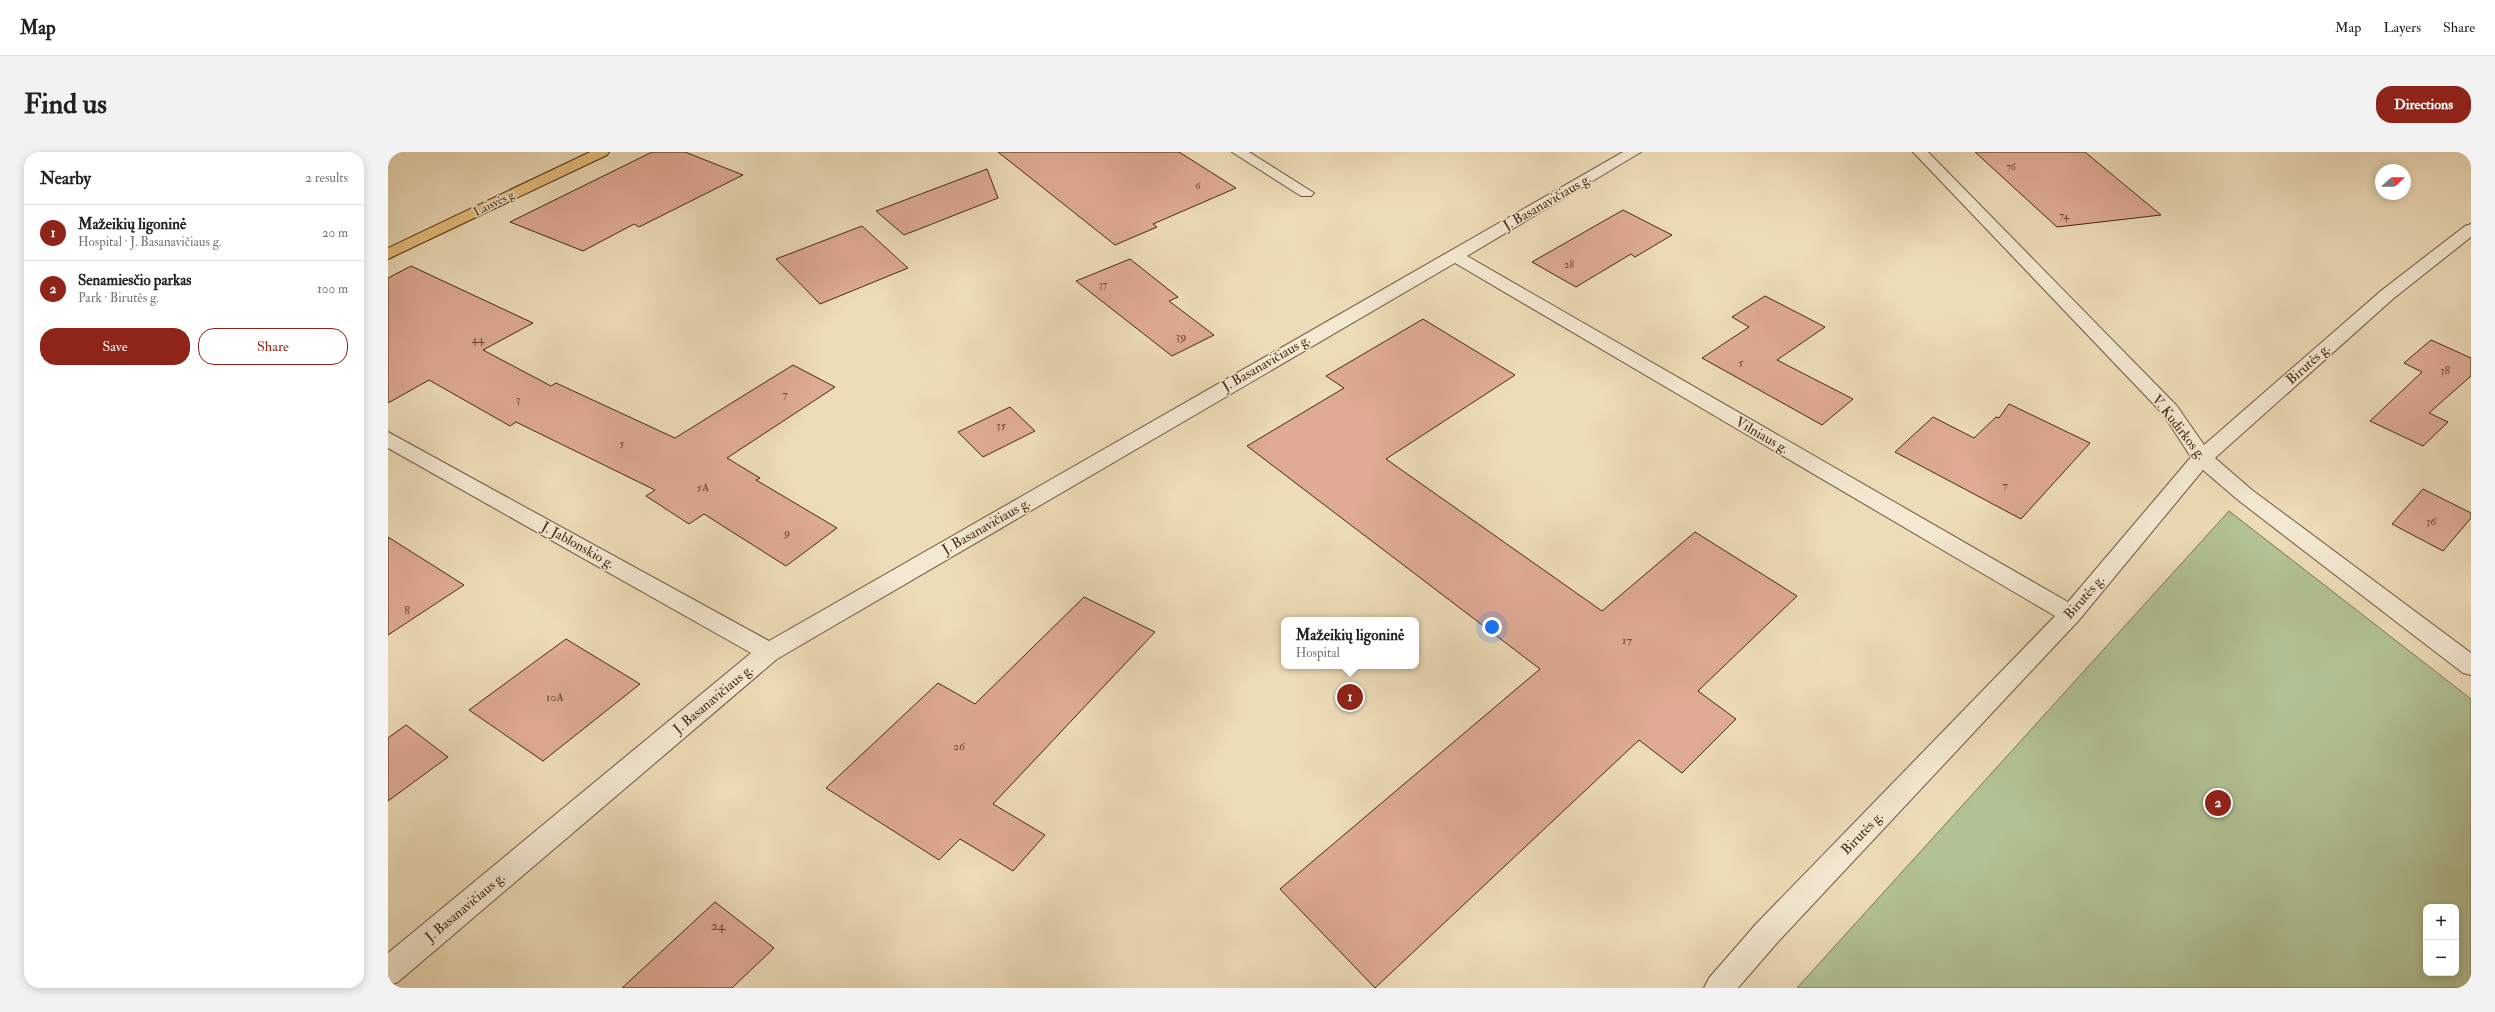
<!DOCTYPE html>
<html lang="en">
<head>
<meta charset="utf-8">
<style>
  :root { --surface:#fff; --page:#f2f2f2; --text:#222; --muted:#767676; --line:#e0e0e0; --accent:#8f2418 }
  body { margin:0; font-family:"IM FELL Double Pica",serif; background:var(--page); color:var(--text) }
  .controls { position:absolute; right:12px; bottom:12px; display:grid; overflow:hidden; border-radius:8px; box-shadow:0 2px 10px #0003 }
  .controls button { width:36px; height:36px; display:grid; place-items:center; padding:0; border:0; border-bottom:1px solid var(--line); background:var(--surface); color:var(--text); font:20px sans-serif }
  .compass { position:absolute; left:1987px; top:12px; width:36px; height:36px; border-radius:50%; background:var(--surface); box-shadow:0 2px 10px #0003; rotate:69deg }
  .you { position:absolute; left:1104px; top:475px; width:14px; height:14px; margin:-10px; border:3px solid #fff; border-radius:50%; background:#1a73e8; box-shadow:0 0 0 6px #1a73e833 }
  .badge { display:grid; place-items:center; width:26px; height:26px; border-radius:50%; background:var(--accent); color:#fff; font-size:13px; font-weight:700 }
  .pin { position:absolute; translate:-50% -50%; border:2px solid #fff; box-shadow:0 1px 4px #0006 }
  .popup { position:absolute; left:893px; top:465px; width:138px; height:52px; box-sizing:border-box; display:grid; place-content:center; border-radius:8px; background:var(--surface); filter:drop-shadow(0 1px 3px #0005); font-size:13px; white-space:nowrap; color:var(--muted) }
  .popup b { font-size:15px; color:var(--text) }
  .popup::after { content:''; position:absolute; left:50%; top:100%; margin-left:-8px; border:8px solid transparent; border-top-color:var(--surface) }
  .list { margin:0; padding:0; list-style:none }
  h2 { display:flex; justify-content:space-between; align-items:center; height:52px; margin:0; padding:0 16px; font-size:17px }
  h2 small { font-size:13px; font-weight:400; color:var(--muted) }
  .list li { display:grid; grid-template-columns:26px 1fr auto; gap:12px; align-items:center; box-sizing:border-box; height:56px; padding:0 16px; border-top:1px solid var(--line) }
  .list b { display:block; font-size:15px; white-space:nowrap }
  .list p { margin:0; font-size:13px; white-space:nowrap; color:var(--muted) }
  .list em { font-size:13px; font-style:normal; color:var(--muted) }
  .actions { display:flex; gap:8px; padding:12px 16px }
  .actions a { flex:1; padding:9px 0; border:1px solid var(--accent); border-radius:16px; text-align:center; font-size:14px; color:var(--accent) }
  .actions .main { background:var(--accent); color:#fff }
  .map { position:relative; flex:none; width:2083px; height:836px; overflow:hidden; border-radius:16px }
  header { display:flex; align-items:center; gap:24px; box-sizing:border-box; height:56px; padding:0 20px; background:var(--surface); border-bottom:1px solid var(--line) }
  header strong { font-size:19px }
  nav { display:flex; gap:22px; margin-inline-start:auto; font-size:14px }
  .intro { display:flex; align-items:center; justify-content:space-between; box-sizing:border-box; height:96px; padding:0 24px }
  h1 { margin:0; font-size:28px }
  .button { padding:10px 18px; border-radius:16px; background:var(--accent); color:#fff; font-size:14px; font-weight:700 }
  main { display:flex; gap:24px; padding:0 24px }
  aside { flex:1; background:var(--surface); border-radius:16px; box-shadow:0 2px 10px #0003 }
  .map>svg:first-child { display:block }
</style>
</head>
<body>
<header>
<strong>Map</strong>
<nav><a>Map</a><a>Layers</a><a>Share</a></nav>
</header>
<div class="intro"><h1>Find us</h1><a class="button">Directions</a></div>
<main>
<aside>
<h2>Nearby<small>2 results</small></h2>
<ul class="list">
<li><span class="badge">1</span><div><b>Mažeikių ligoninė</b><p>Hospital · J. Basanavičiaus g.</p></div><em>20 m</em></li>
<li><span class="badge">2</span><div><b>Senamiesčio parkas</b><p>Park · Birutės g.</p></div><em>100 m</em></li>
</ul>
<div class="actions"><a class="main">Save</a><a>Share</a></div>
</aside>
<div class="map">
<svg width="2083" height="836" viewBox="0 0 2083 836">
  <rect width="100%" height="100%" fill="#eddcb8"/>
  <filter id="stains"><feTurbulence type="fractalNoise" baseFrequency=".005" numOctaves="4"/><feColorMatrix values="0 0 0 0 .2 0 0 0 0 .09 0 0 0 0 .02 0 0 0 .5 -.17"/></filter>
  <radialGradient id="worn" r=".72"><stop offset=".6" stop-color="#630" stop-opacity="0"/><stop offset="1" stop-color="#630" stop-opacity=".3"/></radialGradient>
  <path fill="#b2c294" stroke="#7c7652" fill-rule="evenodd" d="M1841,359l242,188v289h-674zM2038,755h30v66h-30z"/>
  <g fill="#dfab94" stroke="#452911">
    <polygon points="264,0 297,0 355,23 251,75 246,72 195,99 122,70"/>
    <polygon points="610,0 791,0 848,36 765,72 769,75 727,93"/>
    <polygon points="1587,0 1697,0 1773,63 1669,75"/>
    <polygon points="599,17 610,46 516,83 488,59"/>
    <polygon points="1235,58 1284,83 1247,105 1243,102 1188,135 1144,110"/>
    <polygon points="474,74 520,116 432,152 388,107"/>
    <polygon points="742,107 790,145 781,149 826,183 784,204 688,129"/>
    <polygon points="23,114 145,171 95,198 163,234 168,231 287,286 405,213 447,235 339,306 372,326 368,328 449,376 398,414 316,362 301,372 258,344 267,338 128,270 122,274 41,228 0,251 0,126"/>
    <polygon points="1377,144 1437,175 1389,208 1465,247 1434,273 1314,206 1361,175 1344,165"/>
    <polygon points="1035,167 1127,223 998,307 1214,459 1307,380 1409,444 1310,539 1348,567 1294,621 1251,588 987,836 892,737 1152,517 859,294 956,236 938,224"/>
    <polygon points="2043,188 2083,206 2083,224 2041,261 2060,270 2035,294 1982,269 2034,220 2016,211"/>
    <polygon points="1621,252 1702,291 1633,367 1507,300 1545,265 1586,286 1608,265 1611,266"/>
    <polygon points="622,255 647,279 595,305 570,280"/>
    <polygon points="2035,337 2083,361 2083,366 2055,399 2004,372"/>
    <polygon points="0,385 76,433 0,483"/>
    <polygon points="696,445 767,480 605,652 657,683 625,719 572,687 551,708 438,636 550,531 587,552"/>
    <polygon points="178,487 252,532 155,609 81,558"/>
    <polygon points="18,573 60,605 0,649 0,586"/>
    <polygon points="327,750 386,796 344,836 234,836"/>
  </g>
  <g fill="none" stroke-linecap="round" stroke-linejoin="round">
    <defs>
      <g id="minor">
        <polygon points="844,0 861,0 926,41 923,44 913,44"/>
        <polygon points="1235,0 1253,0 1079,104 1680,450 1803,305 1775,262 1525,0 1540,0 1789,254 1816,293 1994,138 2077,74 2083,72 2083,85 2006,146 1827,306 1864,338 2083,501 2083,523 2075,521 1850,348 1815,318 1691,468 1388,792 1350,836 1316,836 1321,826 1368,772 1667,464 1067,111 389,507 10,830 0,834 0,801 363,501 0,296 0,280 381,489"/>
      </g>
      <polygon id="major" points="202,0 221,0 219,3 0,107 0,96"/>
    </defs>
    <use href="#minor" stroke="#6f563b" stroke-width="2"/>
    <use href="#major" stroke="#452911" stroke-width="2"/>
    <use href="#minor" fill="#f3e8d1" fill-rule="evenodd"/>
    <use href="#major" fill="#e6be7c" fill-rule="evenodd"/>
  </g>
  <g text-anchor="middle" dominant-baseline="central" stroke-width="3" stroke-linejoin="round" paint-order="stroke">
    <g font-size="10" fill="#6c4a32">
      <text x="1623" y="15">76</text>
      <text x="810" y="34">6</text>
      <text x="1676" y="64">74</text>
      <text x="1181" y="113">28</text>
      <text x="715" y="133">37</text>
    </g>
    <g font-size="12" fill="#452911" stroke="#f3e8d1">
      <text transform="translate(107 51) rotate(-26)">Laisvės g.</text>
    </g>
    <g font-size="12" fill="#6c4a32">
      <text x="793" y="184">39</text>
      <text x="90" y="187">44</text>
      <text x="1353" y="210">5</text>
      <text x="2057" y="218">38</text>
      <text x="397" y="242">7</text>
      <text x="130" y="247">3</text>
      <text x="613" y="273">35</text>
      <text x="234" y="291">5</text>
      <text x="1617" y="333">7</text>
      <text x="315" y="335">5A</text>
      <text x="2043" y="369">36</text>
      <text x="399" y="380">9</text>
      <text x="19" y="458">8</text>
      <text x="1239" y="488">17</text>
      <text x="167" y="545">10A</text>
      <text x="571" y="594">26</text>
    </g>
    <g font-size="14" fill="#452911" stroke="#f3e8d1">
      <text transform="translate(1159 50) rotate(-30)">J. Basanavičiaus g.</text>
      <text transform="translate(878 211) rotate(-30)">J. Basanavičiaus g.</text>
      <text transform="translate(1920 212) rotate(-42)">Birutės g.</text>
      <text transform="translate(1791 275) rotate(52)">V. Kudirkos g.</text>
      <text transform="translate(1374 283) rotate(30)">Vilniaus g.</text>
      <text transform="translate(598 374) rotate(-30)">J. Basanavičiaus g.</text>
      <text transform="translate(190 393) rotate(29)">J. Jablonskio g.</text>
      <text transform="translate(1696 445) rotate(-49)">Birutės g.</text>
      <text transform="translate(325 547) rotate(-40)">J. Basanavičiaus g.</text>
      <text transform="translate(1474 681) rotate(-46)">Birutės g.</text>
      <text transform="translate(77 755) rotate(-40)">J. Basanavičiaus g.</text>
    </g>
    <g font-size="14" fill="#6c4a32">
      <text x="330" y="773">24</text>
    </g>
  </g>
  <rect width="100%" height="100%" filter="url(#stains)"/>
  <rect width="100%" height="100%" fill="url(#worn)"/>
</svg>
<div class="controls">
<button>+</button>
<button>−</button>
</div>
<svg class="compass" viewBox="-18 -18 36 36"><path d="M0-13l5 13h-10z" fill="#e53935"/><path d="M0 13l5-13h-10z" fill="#767676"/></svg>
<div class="you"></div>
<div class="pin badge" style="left:962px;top:545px">1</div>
<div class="popup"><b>Mažeikių ligoninė</b>Hospital</div>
<div class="pin badge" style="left:1830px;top:651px">2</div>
</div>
</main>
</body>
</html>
